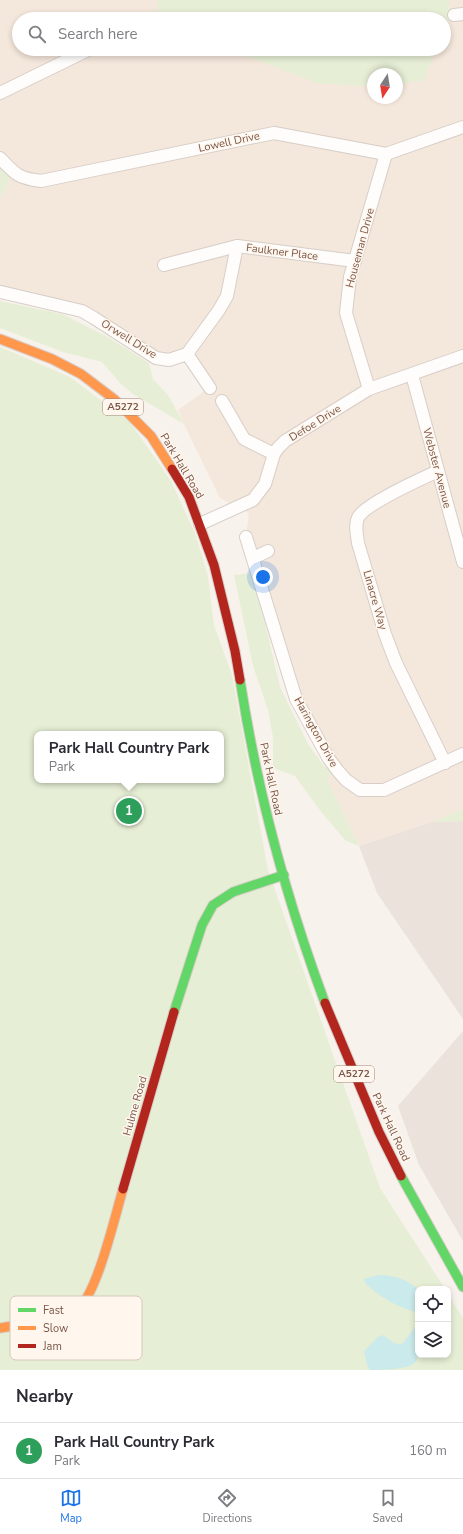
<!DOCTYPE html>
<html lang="en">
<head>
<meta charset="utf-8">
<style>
  :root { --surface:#fff; --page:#f7f7f7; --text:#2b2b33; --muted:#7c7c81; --line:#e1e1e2; --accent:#1a73e8 }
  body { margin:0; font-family:"Nunito Sans",sans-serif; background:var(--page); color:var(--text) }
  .controls { position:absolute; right:12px; bottom:12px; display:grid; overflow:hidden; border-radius:8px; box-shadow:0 2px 6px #0003 }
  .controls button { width:36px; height:36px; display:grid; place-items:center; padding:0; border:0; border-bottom:1px solid var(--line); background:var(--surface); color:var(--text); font:20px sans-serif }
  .compass { position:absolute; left:367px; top:68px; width:36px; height:36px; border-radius:50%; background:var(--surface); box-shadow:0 2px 6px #0003; rotate:192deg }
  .you { position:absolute; left:263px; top:577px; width:14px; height:14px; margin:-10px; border:3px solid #fff; border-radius:50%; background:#1a73e8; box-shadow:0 0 0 6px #1a73e833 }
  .badge { display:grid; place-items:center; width:26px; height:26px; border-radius:50%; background:var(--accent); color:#fff; font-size:13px; font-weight:700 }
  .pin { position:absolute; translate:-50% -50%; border:2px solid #fff; box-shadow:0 1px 4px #0006 }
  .popup { position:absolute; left:34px; top:731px; width:190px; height:52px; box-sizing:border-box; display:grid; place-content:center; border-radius:8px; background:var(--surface); filter:drop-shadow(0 1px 3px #0005); font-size:13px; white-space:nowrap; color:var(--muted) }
  .popup b { font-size:15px; color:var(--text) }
  .popup::after { content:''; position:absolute; left:50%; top:100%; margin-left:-8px; border:8px solid transparent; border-top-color:var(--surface) }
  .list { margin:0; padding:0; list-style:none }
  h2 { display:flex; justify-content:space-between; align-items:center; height:52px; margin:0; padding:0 16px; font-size:17px }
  h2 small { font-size:13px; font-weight:400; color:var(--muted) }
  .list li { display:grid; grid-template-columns:26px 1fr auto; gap:12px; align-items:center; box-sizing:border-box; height:56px; padding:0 16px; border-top:1px solid var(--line) }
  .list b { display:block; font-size:15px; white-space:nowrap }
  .list p { margin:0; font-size:13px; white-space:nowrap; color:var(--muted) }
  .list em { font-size:13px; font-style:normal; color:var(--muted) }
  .icon { flex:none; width:22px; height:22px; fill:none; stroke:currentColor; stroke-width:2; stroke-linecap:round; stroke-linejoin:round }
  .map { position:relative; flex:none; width:463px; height:1370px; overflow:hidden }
  .search { position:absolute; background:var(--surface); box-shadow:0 2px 6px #0003; left:12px; right:12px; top:12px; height:44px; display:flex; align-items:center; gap:10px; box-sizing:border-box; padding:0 14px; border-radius:22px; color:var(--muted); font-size:15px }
  .sheet { height:108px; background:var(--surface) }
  nav { display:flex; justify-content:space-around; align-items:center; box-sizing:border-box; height:56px; border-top:1px solid var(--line); background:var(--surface); font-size:11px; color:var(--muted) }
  nav a { display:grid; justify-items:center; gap:2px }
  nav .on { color:var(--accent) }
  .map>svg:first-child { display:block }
</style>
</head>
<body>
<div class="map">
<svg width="463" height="1370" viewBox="0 0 463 1370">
  <rect width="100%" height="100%" fill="#f8f2ec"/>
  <path fill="#f4e7db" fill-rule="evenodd" d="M0,0h463v809l-31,13 -73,24 -32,-67 4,-8 -21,-47 -64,-187 3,-24 -29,-15 -36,-74 -6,-14 31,-22 -11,-18 -20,-11 -35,-9 -75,-43 -68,-20v-88l13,-27 -13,-14zM19,19h425v30h-425zM373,74h24v24h-24z"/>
  <g fill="#ebe2dc">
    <polygon points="463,821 463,1019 377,893 359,846 432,822"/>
    <polygon points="463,1031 463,1241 419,1165 398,1106"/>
  </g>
  <g fill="#e6efd5" fill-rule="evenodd">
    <polygon points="157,0 449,0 449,9 453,9 453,20 448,20 444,30 444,19 249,19 248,16 207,18 199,16 184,19 160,19"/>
    <polygon points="246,49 436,49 424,81 397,83 397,74 373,74 373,85 356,86 317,83 246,56"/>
    <polygon points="0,158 13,172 0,199"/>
    <polygon points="0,301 62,314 106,336 149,363 153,379 168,395 184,424 133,394 120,383 102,362 63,352 0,328"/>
    <path d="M0,347l70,30 60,45 41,59 24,52 13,43 6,49 18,50 36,195 112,318 65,101h-27v66h30v-61l15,24v52h-463zM37,734h184v46h-184z"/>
    <polygon points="251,573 265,623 280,687 308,744 324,766 331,771 327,779 359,846 346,841 322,813 295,776 273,768 273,738 268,710 253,666 234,575"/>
    <polygon points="463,809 463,821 432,822"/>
  </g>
  <g fill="#cbeaeb">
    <path d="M378,1275c16,0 28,4 40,14v23c-17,-2 -41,-17 -53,-29l-1,-4z"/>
    <path d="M418,1323c0,8 -3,12 -3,19 0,6 3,13 2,18 -4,10 -37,10 -47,10l-3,-5 -3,-14 14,-14 5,-2c7,4 12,12 20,8z"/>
  </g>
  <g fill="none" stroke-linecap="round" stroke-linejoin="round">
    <defs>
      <g id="street">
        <polyline points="454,15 463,14"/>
        <polyline points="0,93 90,49"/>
        <path d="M0,158c16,17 18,20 41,23l233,-48 112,21 77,-27"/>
        <polyline points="164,265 237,246 355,261"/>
        <polyline points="1,292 82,311 94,318 156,358 169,360 187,354 219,310 227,296 237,246"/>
        <polyline points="187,354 210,388"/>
        <polyline points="412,375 463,562"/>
        <polyline points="369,389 346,313 350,277 386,154"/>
        <polyline points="222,401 244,439 274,454"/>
        <path d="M438,471c-17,8 -69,31 -79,45 -5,8 -2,18 -1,27l27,91 11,29 49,100"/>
        <polyline points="200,524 253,500 265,484 274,454 278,448 285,441 369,389 463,356"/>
        <polyline points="246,537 296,699 329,759 338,771 346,780 360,790 384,790 463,754"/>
        <polyline points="253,558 268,551"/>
      </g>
      <g id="fast">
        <path d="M240,680c17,110 46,218 85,323"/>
        <polyline points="174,1012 202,925 213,905 233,892 284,875"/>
        <polyline points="401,1176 463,1287"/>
      </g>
      <g id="slow">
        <polyline points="0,339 52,359 81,374 114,399 151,436 172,469"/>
        <path d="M0,1328c17,-3 64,-8 77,-18 20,-15 38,-94 46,-121"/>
      </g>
      <g id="jam">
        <polyline points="172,469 189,497 214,565 235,651 240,680"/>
        <polyline points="325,1003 379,1132 401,1176"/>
        <polyline points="123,1189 174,1012"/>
      </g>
    </defs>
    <use href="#street" stroke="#d7cec8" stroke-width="14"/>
    <use href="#fast" stroke="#d8cec8" stroke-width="11"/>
    <use href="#slow" stroke="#d8cec8" stroke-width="11"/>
    <use href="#jam" stroke="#d8cec8" stroke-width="11"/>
    <use href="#street" stroke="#fefdfc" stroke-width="12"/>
    <use href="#fast" stroke="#63d668" stroke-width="9"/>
    <use href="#slow" stroke="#ff974d" stroke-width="9"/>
    <use href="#jam" stroke="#b3261e" stroke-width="9"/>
  </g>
  <g text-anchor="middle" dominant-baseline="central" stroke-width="3" stroke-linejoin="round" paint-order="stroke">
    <g fill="#fff7ee" stroke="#a2867a" stroke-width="1">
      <rect x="103" y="399" width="40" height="16" rx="3"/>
      <rect x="334" y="1066" width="40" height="16" rx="3"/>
    </g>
    <g font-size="10" font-weight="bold" fill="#7a5648">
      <text x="123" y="407">A5272</text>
      <text x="354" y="1074">A5272</text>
    </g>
    <g font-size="11" fill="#7a5648" stroke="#fff7ee">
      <text transform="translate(229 142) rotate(-12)">Lowell Drive</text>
      <text transform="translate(360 248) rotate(-75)">Houseman Drive</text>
      <text transform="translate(282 252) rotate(7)">Faulkner Place</text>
      <text transform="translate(129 339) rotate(32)">Orwell Drive</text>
      <text transform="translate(315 423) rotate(-32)">Defoe Drive</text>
      <text transform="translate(182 466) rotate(59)">Park Hall Road</text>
      <text transform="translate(437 468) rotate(75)">Webster Avenue</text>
      <text transform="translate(375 600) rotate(74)">Linacre Way</text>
      <text transform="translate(316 732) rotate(61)">Harington Drive</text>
      <text transform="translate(271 779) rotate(78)">Park Hall Road</text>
      <text transform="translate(135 1106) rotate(-74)">Hulme Road</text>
      <text transform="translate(391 1127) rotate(65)">Park Hall Road</text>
    </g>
  </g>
  <rect x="10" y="1296" width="132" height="64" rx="6" fill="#fff7ee" stroke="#d7c7bc" stroke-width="1"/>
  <rect x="18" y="1308" width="18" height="4" fill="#63d668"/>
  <rect x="18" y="1326" width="18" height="4" fill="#ff974d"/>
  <rect x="18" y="1344" width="18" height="4" fill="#b3261e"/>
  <g font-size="11" fill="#7a5648">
    <text x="43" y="1314">Fast</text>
    <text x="43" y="1332">Slow</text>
    <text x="43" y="1350">Jam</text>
  </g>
</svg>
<div class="controls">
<button><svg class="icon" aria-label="locate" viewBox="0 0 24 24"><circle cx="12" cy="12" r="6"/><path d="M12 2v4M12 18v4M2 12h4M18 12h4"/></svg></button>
<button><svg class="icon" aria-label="layers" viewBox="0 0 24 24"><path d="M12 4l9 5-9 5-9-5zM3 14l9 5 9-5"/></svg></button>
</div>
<svg class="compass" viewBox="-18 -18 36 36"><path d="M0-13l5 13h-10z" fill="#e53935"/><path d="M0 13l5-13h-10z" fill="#7c7c81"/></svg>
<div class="you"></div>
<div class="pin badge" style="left:129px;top:811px;background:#2e9e5b">1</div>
<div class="popup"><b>Park Hall Country Park</b>Park</div>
<div class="search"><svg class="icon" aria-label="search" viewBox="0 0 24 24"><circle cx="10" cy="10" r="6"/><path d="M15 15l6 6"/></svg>Search here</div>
</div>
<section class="sheet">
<h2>Nearby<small></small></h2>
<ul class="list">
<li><span class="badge" style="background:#2e9e5b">1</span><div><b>Park Hall Country Park</b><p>Park</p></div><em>160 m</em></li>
</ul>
</section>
<nav>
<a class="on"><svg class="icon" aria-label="map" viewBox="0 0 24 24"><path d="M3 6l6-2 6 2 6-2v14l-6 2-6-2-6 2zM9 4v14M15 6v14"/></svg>Map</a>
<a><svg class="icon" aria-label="directions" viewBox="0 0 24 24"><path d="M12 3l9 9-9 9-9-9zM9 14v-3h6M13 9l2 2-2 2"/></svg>Directions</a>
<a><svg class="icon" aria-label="saved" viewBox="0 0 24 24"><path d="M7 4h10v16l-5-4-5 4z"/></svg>Saved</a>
</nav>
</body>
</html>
